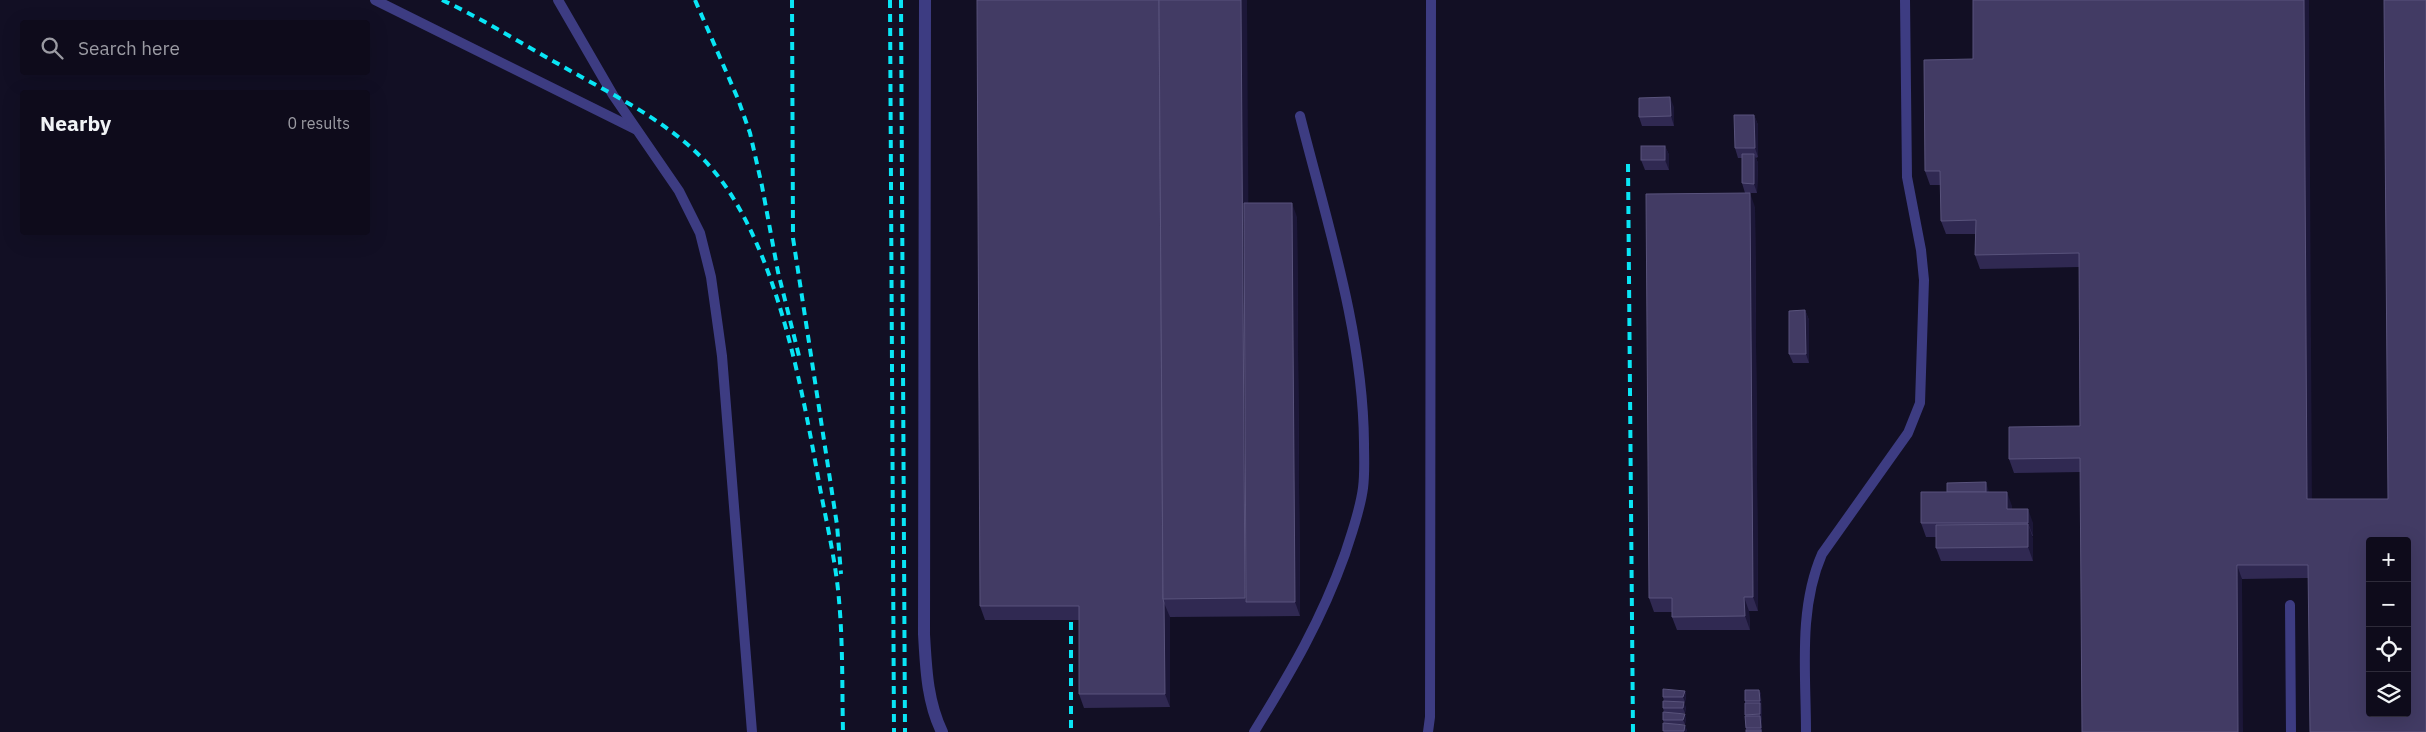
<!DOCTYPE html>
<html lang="en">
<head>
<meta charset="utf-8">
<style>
  :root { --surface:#0e0b1b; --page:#1c1928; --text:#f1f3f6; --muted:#9b9ba3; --line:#2e2b3a }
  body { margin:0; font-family:"IBM Plex Sans",sans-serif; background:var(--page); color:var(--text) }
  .controls { position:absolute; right:15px; bottom:15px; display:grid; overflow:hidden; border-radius:5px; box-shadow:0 5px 20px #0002 }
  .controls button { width:45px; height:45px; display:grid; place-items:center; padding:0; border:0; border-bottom:1px solid var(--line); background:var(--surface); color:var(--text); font:25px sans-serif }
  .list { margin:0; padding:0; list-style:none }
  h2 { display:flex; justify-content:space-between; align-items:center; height:65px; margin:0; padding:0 20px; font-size:21px }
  h2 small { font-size:16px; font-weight:400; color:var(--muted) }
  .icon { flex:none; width:28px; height:28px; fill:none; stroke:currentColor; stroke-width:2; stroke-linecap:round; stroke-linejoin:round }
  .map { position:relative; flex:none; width:2426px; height:732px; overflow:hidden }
  .search { position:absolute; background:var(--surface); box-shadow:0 5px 20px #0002; left:20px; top:20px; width:350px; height:55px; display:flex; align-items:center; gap:12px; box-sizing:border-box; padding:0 18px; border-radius:5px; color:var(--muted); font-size:19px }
  .panel { position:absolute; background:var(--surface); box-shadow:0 5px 20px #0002; left:20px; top:90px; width:350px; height:145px; border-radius:5px }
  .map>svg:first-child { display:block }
</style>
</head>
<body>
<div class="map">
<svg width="2426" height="732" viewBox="0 0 2426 732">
  <rect width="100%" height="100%" fill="#120f24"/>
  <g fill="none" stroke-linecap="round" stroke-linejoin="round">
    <g stroke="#3d3c82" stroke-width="10">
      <polyline points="375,0 635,129"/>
      <polyline points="558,0 613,95 679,191 700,233 711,277 722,356 752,732"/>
      <polyline points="2290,605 2291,732"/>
      <path d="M1254,732c37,-60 67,-111 91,-178 7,-22 15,-43 18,-66 2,-15 1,-30 1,-45 -1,-111 -37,-220 -64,-327"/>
      <polyline points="1428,732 1430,717 1431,0"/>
      <path d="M1806,732c0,-59 -8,-123 16,-178l86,-121 12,-30 4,-123 -3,-30 -14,-73 -2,-177"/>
    </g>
    <path stroke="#3d3c82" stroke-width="12" d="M925,0l-1,634c2,34 3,67 18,98"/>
    <g stroke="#09e5f5" stroke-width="4" stroke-dasharray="8 6" stroke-linecap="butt">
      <path d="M442,0c41,19 80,44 120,66 47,27 98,51 137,89 75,71 103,233 121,333 7,37 16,75 19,112 4,44 3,88 4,132"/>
      <polyline points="695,0 738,99 750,133 762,186 778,272 799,356"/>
      <polyline points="792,0 793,238 837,525 841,574"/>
      <polyline points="890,0 894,732"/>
      <polyline points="901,0 905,732"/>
      <polyline points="1628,164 1633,732"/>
      <polyline points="1071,622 1071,732"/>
    </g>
  </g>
  <g fill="#302952">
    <polygon points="1924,60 2312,499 2426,732 2308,578 2242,579 2081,472 2014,473 2009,459 2080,426 2079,267 1980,269 1975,255 1976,234 1946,234 1941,221 1941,185 1930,185 1925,171"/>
    <polygon points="1674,107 1674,126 1642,126 1639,117"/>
    <polygon points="1754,115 1758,125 1758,157 1756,158 1758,163 1757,193 1745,193 1742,183 1742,158 1738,158 1735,148"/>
    <polygon points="1665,146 1669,155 1669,170 1645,170 1641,160"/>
    <polygon points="1249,203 1297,217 1300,616 1170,617 1170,707 1084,708 1079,694 1079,620 985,620 980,606"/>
    <polygon points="1755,207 1758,611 1749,611 1750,630 1677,630 1672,617 1672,612 1654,612 1649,598"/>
    <polygon points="1805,310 1809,320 1809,363 1793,363 1789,354"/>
    <polygon points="1989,492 2012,506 2012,509 2033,523 2033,536 2032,536 2033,561 1941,561 1936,548 1936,537 1926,537 1921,523"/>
    <polygon points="1759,690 1761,694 1762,732 1746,732 1746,730 1745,701"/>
    <polygon points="1685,691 1686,696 1685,702 1675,702 1686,707 1685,713 1677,713 1686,718 1685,724 1676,724 1687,730 1686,732 1664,732 1664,723 1663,720 1664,712 1663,708 1664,701 1663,697"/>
  </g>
  <g fill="#1c1738">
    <polygon points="1241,0 1247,0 1251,602 1246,602 1245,598"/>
    <polygon points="2304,0 2309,0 2312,513 2307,499"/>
    <polygon points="1670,97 1674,107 1674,126 1671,116"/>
    <polygon points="1754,115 1758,125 1758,157 1755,148"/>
    <polygon points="1665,146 1669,155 1669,170 1665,160"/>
    <polygon points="1754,154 1758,163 1757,193 1754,184"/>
    <polygon points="1750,193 1755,207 1758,611 1753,597"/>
    <polygon points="1292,203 1297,217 1300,616 1295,602"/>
    <polygon points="1805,310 1809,320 1809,363 1806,354"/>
    <polygon points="1986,482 1989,492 1986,496"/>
    <polygon points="2007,492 2012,506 2012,523 2007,509"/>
    <polygon points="2028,509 2033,523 2033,536 2028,523"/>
    <polygon points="2028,524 2033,538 2033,561 2028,547"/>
    <polygon points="2237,565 2242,579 2243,732 2238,732"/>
    <polygon points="1744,597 1749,611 1750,630 1745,616"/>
    <polygon points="1164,603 1170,617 1170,707 1165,694"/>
    <polygon points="1759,690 1761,694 1761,706 1760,701"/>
    <polygon points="1685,691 1686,696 1685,702 1683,697"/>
    <polygon points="1684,702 1686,707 1685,713 1683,708"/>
    <polygon points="1760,703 1762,708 1762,719 1760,714"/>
    <polygon points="1685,714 1686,718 1685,724 1683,720"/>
    <polygon points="1760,716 1762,721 1762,732 1761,728"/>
    <polygon points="1685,725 1687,730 1686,732 1684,732 1684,731"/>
  </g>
  <g fill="#423b64" stroke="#59537c" fill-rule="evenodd">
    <polygon points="977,0 1159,0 1163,599 1164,603 1165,694 1079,694 1079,606 980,606"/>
    <polygon points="1159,0 1241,0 1245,598 1163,599"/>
    <path d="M1973,0h331l3,499h81l-4,-499h42v732h-116l-2,-167h-71l1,167h-156l-2,-274 -71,1v-32l71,-1 -1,-173 -104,2 1,-35 -35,1 -1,-50h-15l-1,-111 49,-1zM2370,541h37v172h-37z"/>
    <polygon points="1670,97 1671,116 1639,117 1639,98"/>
    <polygon points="1734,115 1754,115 1755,148 1735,148"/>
    <rect x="1641" y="146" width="24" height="14"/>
    <polygon points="1742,154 1754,154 1754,184 1742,183"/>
    <polygon points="1750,193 1753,597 1744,597 1745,616 1672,617 1672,598 1649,598 1646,194"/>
    <polygon points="1244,203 1292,203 1295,602 1246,602"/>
    <polygon points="1805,310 1806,354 1789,354 1789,311"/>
    <polygon points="1986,482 1986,492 1947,492 1947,483"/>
    <polygon points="1921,492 2007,492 2007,509 2028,509 2028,523 1921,523"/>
    <polygon points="2028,524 2028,547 1936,548 1936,525"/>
    <polygon points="1663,689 1685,691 1683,697 1663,697"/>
    <polygon points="1745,690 1759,690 1760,701 1745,701"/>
    <polygon points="1663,701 1684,702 1683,708 1663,708"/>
    <polygon points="1745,703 1760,703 1760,714 1745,715"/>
    <polygon points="1663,712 1685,714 1683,720 1663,720"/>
    <polygon points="1745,716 1760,716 1761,728 1746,728"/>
    <polygon points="1663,723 1685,725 1684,731 1663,731"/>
    <rect x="1746" y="730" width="15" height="2"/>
  </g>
</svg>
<div class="controls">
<button>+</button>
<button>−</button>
<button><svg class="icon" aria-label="locate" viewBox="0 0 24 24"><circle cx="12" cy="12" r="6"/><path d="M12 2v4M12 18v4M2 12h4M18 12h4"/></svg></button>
<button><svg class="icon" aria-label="layers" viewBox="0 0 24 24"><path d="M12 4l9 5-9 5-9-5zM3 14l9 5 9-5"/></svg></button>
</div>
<div class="search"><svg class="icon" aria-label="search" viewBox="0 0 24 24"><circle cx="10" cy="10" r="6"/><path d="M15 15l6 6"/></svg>Search here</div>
<section class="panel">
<h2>Nearby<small>0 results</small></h2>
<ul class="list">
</ul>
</section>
</div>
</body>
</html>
